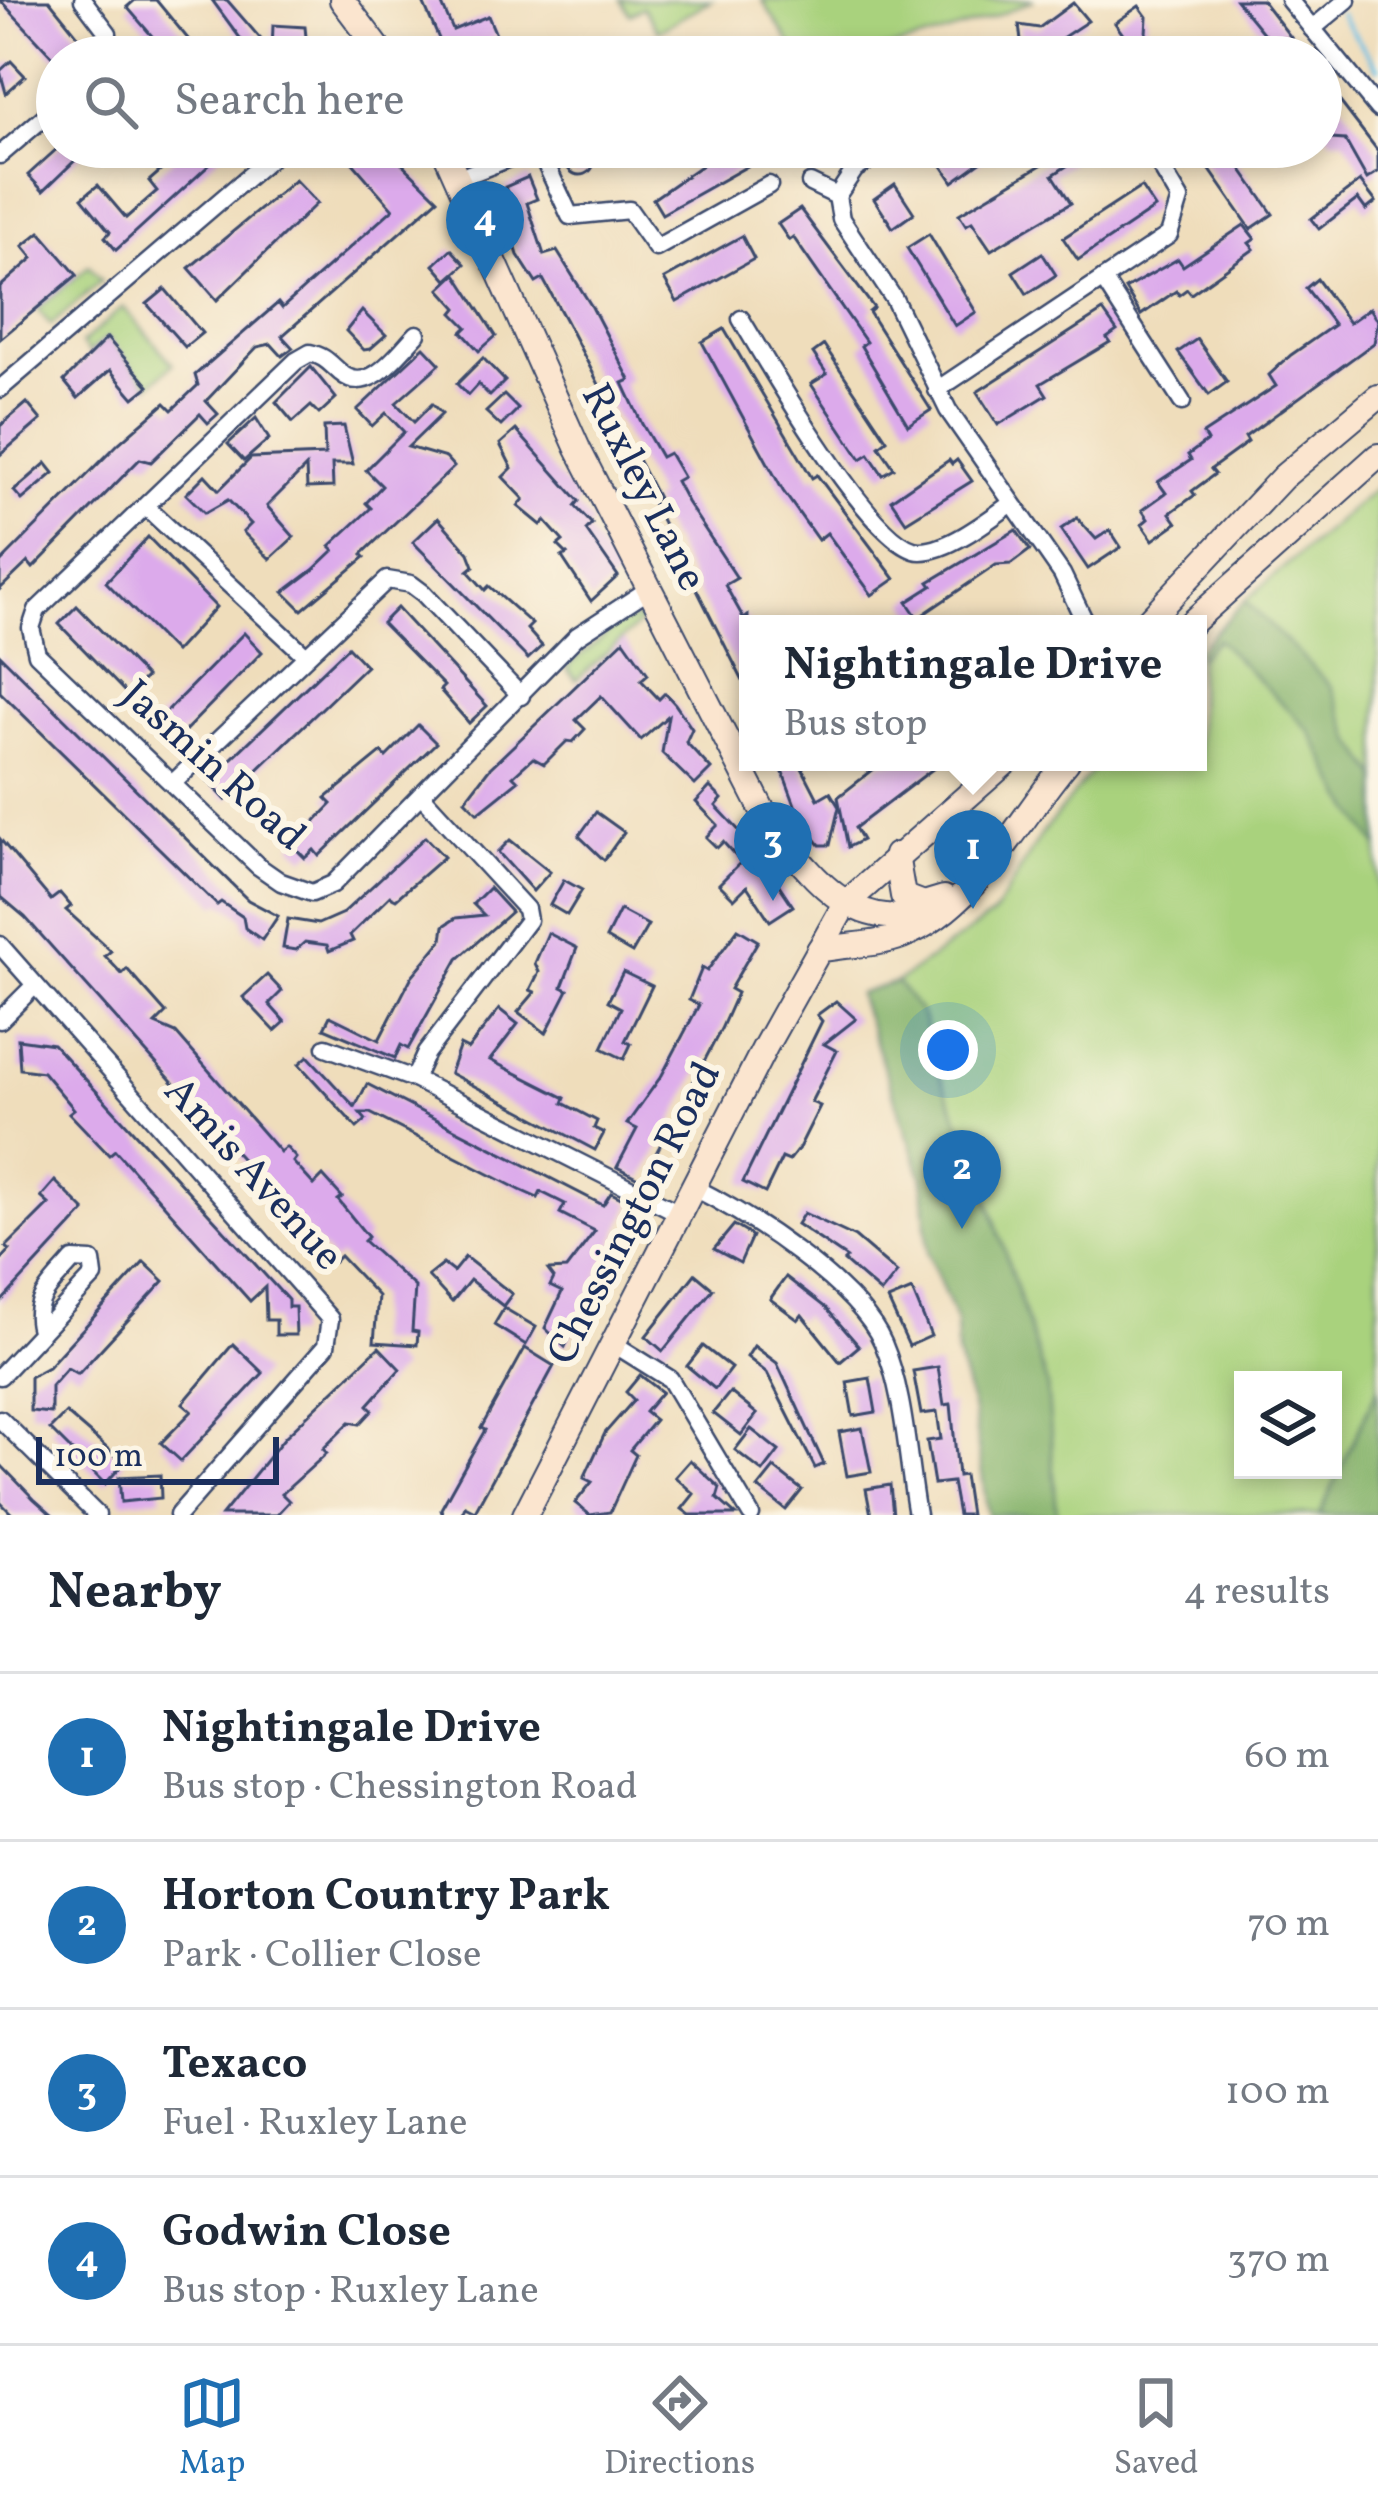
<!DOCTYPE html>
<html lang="en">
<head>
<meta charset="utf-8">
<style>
  :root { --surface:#fff; --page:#f6f6f7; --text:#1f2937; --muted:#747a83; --line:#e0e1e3; --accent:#1f6fb2 }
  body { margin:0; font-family:Vollkorn,serif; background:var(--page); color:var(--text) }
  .controls { position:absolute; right:36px; bottom:36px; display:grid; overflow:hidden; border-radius:0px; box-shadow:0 6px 18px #0003 }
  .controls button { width:108px; height:108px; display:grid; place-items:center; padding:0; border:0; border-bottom:3px solid var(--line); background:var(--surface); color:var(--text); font:60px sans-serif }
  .scale { position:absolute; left:36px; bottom:30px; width:243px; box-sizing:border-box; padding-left:12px; border:6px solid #1b2f5e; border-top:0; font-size:33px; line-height:42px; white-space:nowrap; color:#1b2f5e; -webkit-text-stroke:9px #fcf5e5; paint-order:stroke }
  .you { position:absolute; left:948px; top:1050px; width:42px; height:42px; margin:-30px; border:9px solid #fff; border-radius:50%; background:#1a73e8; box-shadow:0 0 0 18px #1a73e833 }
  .badge { display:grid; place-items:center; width:78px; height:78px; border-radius:50%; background:var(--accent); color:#fff; font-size:39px; font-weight:700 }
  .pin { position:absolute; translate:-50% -99px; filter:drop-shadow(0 3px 6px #0008) }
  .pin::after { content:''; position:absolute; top:63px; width:42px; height:36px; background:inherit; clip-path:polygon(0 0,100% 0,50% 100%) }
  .popup { position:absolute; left:739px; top:615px; width:468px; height:156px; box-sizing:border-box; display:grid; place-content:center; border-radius:0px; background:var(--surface); filter:drop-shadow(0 3px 9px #0005); font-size:39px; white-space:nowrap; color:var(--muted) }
  .popup b { font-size:45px; color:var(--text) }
  .popup::after { content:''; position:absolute; left:50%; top:100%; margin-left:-24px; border:24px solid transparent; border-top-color:var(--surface) }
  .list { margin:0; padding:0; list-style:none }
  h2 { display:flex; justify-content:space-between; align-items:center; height:156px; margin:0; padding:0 48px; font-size:51px }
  h2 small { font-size:39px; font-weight:400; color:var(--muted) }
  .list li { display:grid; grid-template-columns:78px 1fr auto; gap:36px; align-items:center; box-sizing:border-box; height:168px; padding:0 48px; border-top:3px solid var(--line) }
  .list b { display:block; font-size:45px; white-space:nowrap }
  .list p { margin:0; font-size:39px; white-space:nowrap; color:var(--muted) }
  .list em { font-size:39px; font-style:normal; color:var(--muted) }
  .icon { flex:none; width:66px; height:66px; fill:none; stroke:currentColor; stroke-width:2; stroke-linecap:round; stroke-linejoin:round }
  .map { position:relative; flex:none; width:1378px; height:1515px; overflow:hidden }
  .search { position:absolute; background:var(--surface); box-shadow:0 6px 18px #0003; left:36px; right:36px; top:36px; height:132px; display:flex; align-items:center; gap:30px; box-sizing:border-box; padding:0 42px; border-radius:66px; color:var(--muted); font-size:45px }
  .sheet { height:828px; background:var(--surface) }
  nav { display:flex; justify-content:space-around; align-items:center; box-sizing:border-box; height:168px; border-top:3px solid var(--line); background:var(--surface); font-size:33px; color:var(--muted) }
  nav a { display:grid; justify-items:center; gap:6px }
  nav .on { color:var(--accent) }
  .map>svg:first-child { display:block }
</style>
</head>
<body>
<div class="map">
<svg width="1378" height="1515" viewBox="0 0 1378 1515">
  <rect width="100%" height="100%" fill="#fcf5e5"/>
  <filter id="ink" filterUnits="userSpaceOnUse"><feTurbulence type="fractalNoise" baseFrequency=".00833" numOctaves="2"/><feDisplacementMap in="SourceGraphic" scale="24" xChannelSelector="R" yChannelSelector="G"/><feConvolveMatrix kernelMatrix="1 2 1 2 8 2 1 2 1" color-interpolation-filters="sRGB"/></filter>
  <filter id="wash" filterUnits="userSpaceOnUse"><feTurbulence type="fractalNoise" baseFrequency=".004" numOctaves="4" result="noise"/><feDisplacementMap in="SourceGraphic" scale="48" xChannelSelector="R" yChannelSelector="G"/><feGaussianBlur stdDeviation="2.7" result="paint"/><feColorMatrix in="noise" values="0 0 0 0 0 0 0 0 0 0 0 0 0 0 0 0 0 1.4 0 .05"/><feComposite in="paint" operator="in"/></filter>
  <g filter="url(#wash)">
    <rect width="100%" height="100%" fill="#efddbb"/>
    <g fill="#a9d27d" stroke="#62806e" stroke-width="3" fill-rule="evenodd">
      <polygon points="621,0 711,0 658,31 643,7 630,14"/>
      <path d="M762,0h272c-73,33 -155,57 -235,57z"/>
      <polygon points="89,266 101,281 51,325 37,309"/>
      <polygon points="123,307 173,364 149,386 107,338 89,353 81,344"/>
      <path d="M1378,486v1029h-390l-15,-104 -16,-58 -1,-33 -28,-66 -5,-76 -65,-184 39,-12 97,-68 47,-79 58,-73h99v-104l53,-52 -6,-5zM1243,1380h90v90h-90z"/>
      <polygon points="649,615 576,680 566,668 619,624"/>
    </g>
    <g fill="#86b46c" stroke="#507265" stroke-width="3">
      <polygon points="1245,601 1331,686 1353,741 1378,777 1378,847 1344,797 1310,731 1217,639 1198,658 1198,649"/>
      <polygon points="897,982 922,1014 939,1074 975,1157 1047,1385 1057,1515 988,1515 973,1411 957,1353 956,1320 928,1254 923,1178 858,994"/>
      <polygon points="1378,1387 1378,1515 1319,1515 1324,1505"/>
    </g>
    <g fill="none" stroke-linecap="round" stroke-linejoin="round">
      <polyline stroke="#68bfe5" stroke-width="4.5" points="1340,14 1378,68"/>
    </g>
    <g id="blocks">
      <g fill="#dcaaeb">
        <polygon points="0,0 49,0 87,47 76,57 53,57"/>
        <polygon points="135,0 156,0 203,57 170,57 127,7"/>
        <polygon points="212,0 227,0 272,52 273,25 305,27 308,57 254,57"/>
        <polygon points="422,0 440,0 453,30 488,16 497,37 489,40 487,57 447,57"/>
        <polygon points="1236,0 1262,0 1306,57 1272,57 1262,45 1269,40"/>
        <polygon points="1073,3 1088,21 1033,57 1023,57 1019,25 1039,28"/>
        <polygon points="1139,6 1147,17 1146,33 1163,57 1139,57 1115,23"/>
        <polygon points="11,61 25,76 6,93 0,71"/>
        <polygon points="1321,77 1378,151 1378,172 1367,179 1345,140 1331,139 1321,126"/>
        <circle cx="580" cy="161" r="14"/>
        <polygon points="59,147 89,147 43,191 28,175"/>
        <polygon points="164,147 229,147 116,250 105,237 110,232 82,198 98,185 126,218 157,191 149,181 174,159"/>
        <polygon points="339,147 385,147 438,199 282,336 293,348 282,356 271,344 257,347 206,401 218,414 208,423 200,414 151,462 140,459 33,568 28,562 0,589 0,563 119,443 165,403 172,410 198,385 195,375 278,303 282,308 393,209"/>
        <polygon points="728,147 810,147 785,163 778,149 662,214 653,199"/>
        <polygon points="957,147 972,147 982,161 953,182 938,160"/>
        <polygon points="1194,147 1226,147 1273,214 1251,229"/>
        <polygon points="1063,152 1071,163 1053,175 1071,203 991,250 972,222 966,225 959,214"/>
        <polygon points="528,177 537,199 527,203 544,255 557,251 592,307 630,380 623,383 642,424 661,457 669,453 683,477 676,481 687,502 737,578 725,585 744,619 748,616 748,691 652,501 658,498 566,321 543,279 536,283 518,255 507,220 517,216 505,187"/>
        <polygon points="295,180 317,203 217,300 189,268"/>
        <polygon points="1360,181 1376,202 1366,210 1358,199 1319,229 1311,219"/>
        <polygon points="895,184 914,213 893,228 874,199"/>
        <polygon points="1141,187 1155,208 1078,260 1063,238"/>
        <polygon points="800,209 874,308 869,312 931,410 908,425 861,346 866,342 793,237 789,240 778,224"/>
        <polygon points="1244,225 1255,239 1249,243 1254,249 1191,294 1187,289 1179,295 1176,291 1141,315 1125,289 1178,259 1183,266"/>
        <polygon points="40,232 77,275 0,339 0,287 33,258 23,246"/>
        <polygon points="929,234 976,312 955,326 907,248"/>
        <polygon points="742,236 754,259 677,302 664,279"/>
        <polygon points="451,249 465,264 447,280 434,265"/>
        <polygon points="1042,253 1056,275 1027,294 1013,272"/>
        <polygon points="456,274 496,336 479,351 462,332 467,327 453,313 457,308 440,289"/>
        <polygon points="1317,279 1349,323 1370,308 1378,321 1374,343 1245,437 1248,442 1211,469 1215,474 1192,491 1195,495 1170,513 1177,523 1153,540 1142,524 1148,519 1142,510 1166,493 1158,482 1191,460 1188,455 1207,441 1203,434 1276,386 1269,375 1291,355 1334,325 1306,288"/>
        <polygon points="165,289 202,333 185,347 147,304"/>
        <polygon points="362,311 386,335 370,349 364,350 346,331"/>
        <polygon points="1103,311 1117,331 1107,338 1110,342 1040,384 1047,395 998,425 977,392"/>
        <polygon points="724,329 812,478 817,475 895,579 872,595 827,533 818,540 783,491 702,342"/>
        <polygon points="107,338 149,386 134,398 110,370 78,398 64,381"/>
        <polygon points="1197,339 1227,382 1209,395 1178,352"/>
        <polygon points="824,345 887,440 879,446 894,468 883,475 869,454 861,459 811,384 827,374 813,353"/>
        <polygon points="424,347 440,364 396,403 414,422 432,404 442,414 408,447 446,458 454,467 362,554 365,557 302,610 284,592 313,570 334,550 330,546 371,508 366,503 382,486 366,470 404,432 386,413 372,426 357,410"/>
        <polygon points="483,358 505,381 490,396 478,384 468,395 457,384"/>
        <polygon points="311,367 336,398 319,414 311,406 293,422 276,402"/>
        <polygon points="504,395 518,409 501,426 486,412"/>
        <polygon points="27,403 41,420 0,455 0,426"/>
        <polygon points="256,418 269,439 244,461 228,444"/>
        <polygon points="344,426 353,464 332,464 333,487 307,488 306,467 267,506 294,537 270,559 243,532 251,524 228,500 205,513 186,494 205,475 219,490 251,458 325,455 324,427"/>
        <polygon points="516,430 579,501 575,506 592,524 586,530 618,576 591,601 562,557 567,554 558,545 563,541 545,521 541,525 518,506 524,499 503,477 512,468 500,444"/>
        <polygon points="949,460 952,464 957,460 972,481 906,522 891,500"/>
        <polygon points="46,463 54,473 22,500 14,491"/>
        <polygon points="438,518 469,553 474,566 468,571 485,590 489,586 532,624 527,629 542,646 528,659 413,542"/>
        <polygon points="1077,518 1096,539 1110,530 1121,547 1088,569 1061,529"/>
        <polygon points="1016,530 1030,550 1011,564 996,565 918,618 907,602 932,586 929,582"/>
        <polygon points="148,537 216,607 175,652 106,582"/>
        <polygon points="77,606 146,677 128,695 59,624"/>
        <polygon points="397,608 487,706 469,723 440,690 444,686 382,623"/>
        <polygon points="244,633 262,652 172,744 153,725"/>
        <polygon points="624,640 648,674 641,680 659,699 665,693 675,704 692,729 686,742 711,769 695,785 662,753 668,716 641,740 601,696 576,720 585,729 573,742 567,741 544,764 533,758 513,776 518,781 478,813 465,800 489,769"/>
        <polygon points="348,647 366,666 226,800 208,781"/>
        <polygon points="0,655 248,900 278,916 262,940 245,928 243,917 221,902 217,905 0,692"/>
        <polygon points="418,725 436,743 319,856 314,850 305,858 292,845 332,804 326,798 382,752 386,757"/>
        <polygon points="779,762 799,762 818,799 830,792 839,807 830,845 820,845 801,821"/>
        <polygon points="883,762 942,762 855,828 862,840 848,847 838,797"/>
        <polygon points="710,787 722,799 716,806 747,839 741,844 773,876 793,906 770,921 747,886 734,899 719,884 741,862 723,842 717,848 706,837 718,825 696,802"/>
        <polygon points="596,812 624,832 604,860 579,836"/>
        <polygon points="425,837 444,857 396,899 390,896 350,935 353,941 329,951 327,945 305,942 296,950 283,948 288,919 318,924 343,913"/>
        <polygon points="0,839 51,900 60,893 71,906 66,910 111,951 105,956 122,974 127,969 166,1013 155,1024 176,1033 280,1152 286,1147 296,1158 293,1162 314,1185 323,1176 342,1197 338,1200 368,1237 364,1241 415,1287 412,1331 418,1332 417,1345 374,1342 378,1296 340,1256 334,1262 25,917 0,896"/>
        <polygon points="510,840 550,872 533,891 498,852"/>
        <polygon points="564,880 582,890 567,915 550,905"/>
        <polygon points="489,888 511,912 458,959 408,1049 401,1045 395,1058 324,1028 330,1016 379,1040 412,976 442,940 444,926 456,918 484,915 473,904"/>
        <polygon points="620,910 648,925 632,953 606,938"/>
        <polygon points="738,929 758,941 730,989 737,993 721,1029 642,1180 617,1167 637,1129 627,1124 662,1075 699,1005 689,1000 702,968 707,971"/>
        <polygon points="548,933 577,948 562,987 568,990 546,1033 518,1012 535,992 530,990 539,972 535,963"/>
        <polygon points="623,972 652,986 625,1041 631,1044 624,1059 602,1048 621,1008 608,1001"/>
        <polygon points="267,975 282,991 269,1004 285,1022 275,1031 243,997"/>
        <polygon points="836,1001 856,1019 824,1044 837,1051 811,1102 820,1106 799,1148 789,1161 782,1158 765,1193 743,1182 822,1021 817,1015"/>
        <polygon points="499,1009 518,1024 490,1060 565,1098 563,1103 597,1121 594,1128 604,1133 595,1150 450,1073 460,1045 468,1049"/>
        <polygon points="18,1039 53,1044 288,1300 288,1307 295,1307 296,1335 276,1335 276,1320 266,1320 265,1287 250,1301 115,1150 109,1155 69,1113 74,1109 43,1072 20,1069"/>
        <polygon points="308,1056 355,1107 367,1084 603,1205 611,1193 631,1203 565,1347 545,1328 562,1292 550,1286 554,1278 548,1270 566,1269 595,1231 560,1213 565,1204 541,1192 538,1198 520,1190 370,1113 360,1113 366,1120 357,1128 299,1064"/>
        <polygon points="55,1181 85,1211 0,1303 0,1261 10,1250 6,1247 49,1204 41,1197"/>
        <polygon points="804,1213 855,1237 897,1273 881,1293 844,1261 847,1258 797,1224"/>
        <polygon points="734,1225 752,1236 740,1263 714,1249"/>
        <polygon points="465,1257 512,1294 503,1306 470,1280 452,1302 428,1276 443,1264 453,1272"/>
        <polygon points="144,1262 164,1281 78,1374 67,1368 51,1386 51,1413 30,1411 30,1377 48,1367"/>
        <polygon points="695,1274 713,1289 663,1351 646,1336"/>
        <polygon points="786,1277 826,1308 859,1346 840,1362 802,1315 798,1320 770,1299"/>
        <polygon points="912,1290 931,1336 909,1346 888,1300"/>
        <polygon points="504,1308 536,1327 526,1345 494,1325"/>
        <polygon points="233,1344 263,1373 181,1461 161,1443 192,1411 183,1403"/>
        <polygon points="703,1346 731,1368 715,1389 687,1366"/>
        <polygon points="754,1346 777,1363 824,1464 815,1468 767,1373 747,1357"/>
        <polygon points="379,1347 400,1369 368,1405 373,1410 360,1424 350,1422 323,1449 327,1453 282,1494 289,1501 276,1515 222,1515 285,1437"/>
        <polygon points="525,1348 554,1366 475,1511 465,1506 461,1515 443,1515 441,1509 485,1430 481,1428"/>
        <polygon points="938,1367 944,1405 951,1404 958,1476 964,1475 970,1515 958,1515 952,1482 934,1484 927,1441 941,1439 937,1412 921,1414 913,1371"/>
        <polygon points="640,1375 662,1392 645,1412 655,1420 630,1450 636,1455 610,1512 590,1515 575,1503 592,1482 584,1478 605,1433 634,1400 626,1392"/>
        <polygon points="870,1378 876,1412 853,1416 847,1382"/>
        <polygon points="730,1392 757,1414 741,1435 713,1413"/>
        <polygon points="66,1413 124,1463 105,1484 50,1429"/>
        <polygon points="862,1428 871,1472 847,1476 839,1432"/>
        <polygon points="751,1429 779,1451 763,1472 735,1450"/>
        <polygon points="690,1460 720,1488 717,1498 736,1515 690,1515 682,1509 694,1494 675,1477"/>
        <polygon points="0,1464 34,1499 52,1515 13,1515 0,1502"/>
        <polygon points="774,1468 802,1490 786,1510 758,1488"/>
        <polygon points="160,1475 161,1498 121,1502 119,1477"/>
        <polygon points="890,1485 893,1515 871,1515 866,1489"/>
      </g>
    </g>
  </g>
  <g filter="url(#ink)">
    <use href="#blocks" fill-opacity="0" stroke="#3b496c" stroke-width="3"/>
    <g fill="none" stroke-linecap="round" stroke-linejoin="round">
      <defs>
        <g id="street">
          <polyline points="83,0 108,33 108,57"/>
          <polyline points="1289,0 1378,109"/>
          <polyline points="1312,29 1347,0"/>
          <polyline points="538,147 570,216 629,210 656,248 769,185"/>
          <polyline points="0,155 57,106"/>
          <polyline points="457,179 537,147"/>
          <polyline points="810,183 837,196"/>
          <polyline points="837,196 841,219 894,299 948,410 1062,574 1086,624"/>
          <polyline points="837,196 855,169 892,147"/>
          <polyline points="1103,279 1182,402"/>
          <path d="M741,319c25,42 134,233 180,232 28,0 69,-32 91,-48"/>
          <path d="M417,334c-18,18 -48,63 -76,39 -11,-9 -16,-17 -31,-20l-14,8 -259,249 -6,18 6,26 221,212 23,16 31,11 21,-9 244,-248 72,-47"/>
          <polyline points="0,389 283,147"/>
          <polyline points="937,390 1169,235 1180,199 1149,147"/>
          <polyline points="146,507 304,654"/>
          <polyline points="966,762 980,781"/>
          <polyline points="173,783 387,580 411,584 423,593 521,696"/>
          <polyline points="0,945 330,1319 326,1346 178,1515"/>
          <polyline points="0,1020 35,985"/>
          <polyline points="326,1047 414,1079 679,1213"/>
          <polyline points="414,1079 426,1053 528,920 526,909 423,797"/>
          <path d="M693,1187c56,28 165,98 190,156 22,51 24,117 34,172"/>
          <polyline points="614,1344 670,1379 751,1515"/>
          <path d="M0,1376l94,-100 -2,-15 -19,-1c-20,24 -44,40 -32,73"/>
          <polyline points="0,1419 97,1515"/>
        </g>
        <g id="secondary">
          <polyline points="342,0 385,57"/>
          <path d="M443,147l135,302 188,368c50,66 89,122 178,91"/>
          <polyline points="1145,624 1283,477 1378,397"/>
          <polyline points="1190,624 1378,456"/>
          <polyline points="896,855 903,896 924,904 944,898"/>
          <path d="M819,950c27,-6 57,-4 83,-14 74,-29 116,-116 165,-174"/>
          <polyline points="525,1515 765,1047 845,904 1006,762"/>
        </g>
      </defs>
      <use href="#street" stroke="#3b496c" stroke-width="21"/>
      <use href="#secondary" stroke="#3b496c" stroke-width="28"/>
      <use href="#street" stroke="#fff" stroke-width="16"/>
      <use href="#secondary" stroke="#fbe5cf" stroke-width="24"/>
    </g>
  </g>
  <g text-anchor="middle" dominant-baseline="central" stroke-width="12" stroke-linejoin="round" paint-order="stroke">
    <g font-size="42" fill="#1b2f5e" stroke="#fcf5e5">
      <text transform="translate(642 488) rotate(63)">Ruxley Lane</text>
      <text transform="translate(212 767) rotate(42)">Jasmin Road</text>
      <text transform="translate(252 1175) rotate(48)">Amis Avenue</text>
      <text transform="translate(636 1214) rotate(-63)">Chessington Road</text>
    </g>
  </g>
</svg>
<div class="controls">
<button><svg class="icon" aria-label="layers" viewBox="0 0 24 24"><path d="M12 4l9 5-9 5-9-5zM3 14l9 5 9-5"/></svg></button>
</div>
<div class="scale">100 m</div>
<div class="you"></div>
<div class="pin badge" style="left:973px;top:909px">1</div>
<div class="popup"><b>Nightingale Drive</b>Bus stop</div>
<div class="pin badge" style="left:962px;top:1229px">2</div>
<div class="pin badge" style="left:773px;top:901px">3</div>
<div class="pin badge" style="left:485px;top:280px">4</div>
<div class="search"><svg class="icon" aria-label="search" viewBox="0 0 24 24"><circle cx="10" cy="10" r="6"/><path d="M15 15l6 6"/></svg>Search here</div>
</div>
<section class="sheet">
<h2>Nearby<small>4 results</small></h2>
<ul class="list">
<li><span class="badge">1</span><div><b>Nightingale Drive</b><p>Bus stop · Chessington Road</p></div><em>60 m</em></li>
<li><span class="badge">2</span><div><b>Horton Country Park</b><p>Park · Collier Close</p></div><em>70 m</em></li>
<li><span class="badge">3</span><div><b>Texaco</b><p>Fuel · Ruxley Lane</p></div><em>100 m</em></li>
<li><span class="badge">4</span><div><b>Godwin Close</b><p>Bus stop · Ruxley Lane</p></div><em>370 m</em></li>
</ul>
</section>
<nav>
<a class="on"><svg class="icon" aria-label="map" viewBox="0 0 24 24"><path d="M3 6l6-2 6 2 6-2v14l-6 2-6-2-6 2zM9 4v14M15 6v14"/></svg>Map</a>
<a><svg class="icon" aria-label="directions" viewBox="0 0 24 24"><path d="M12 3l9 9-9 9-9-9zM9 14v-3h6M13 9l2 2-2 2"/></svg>Directions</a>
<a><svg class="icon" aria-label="saved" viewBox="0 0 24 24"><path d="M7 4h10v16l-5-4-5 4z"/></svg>Saved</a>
</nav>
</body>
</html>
